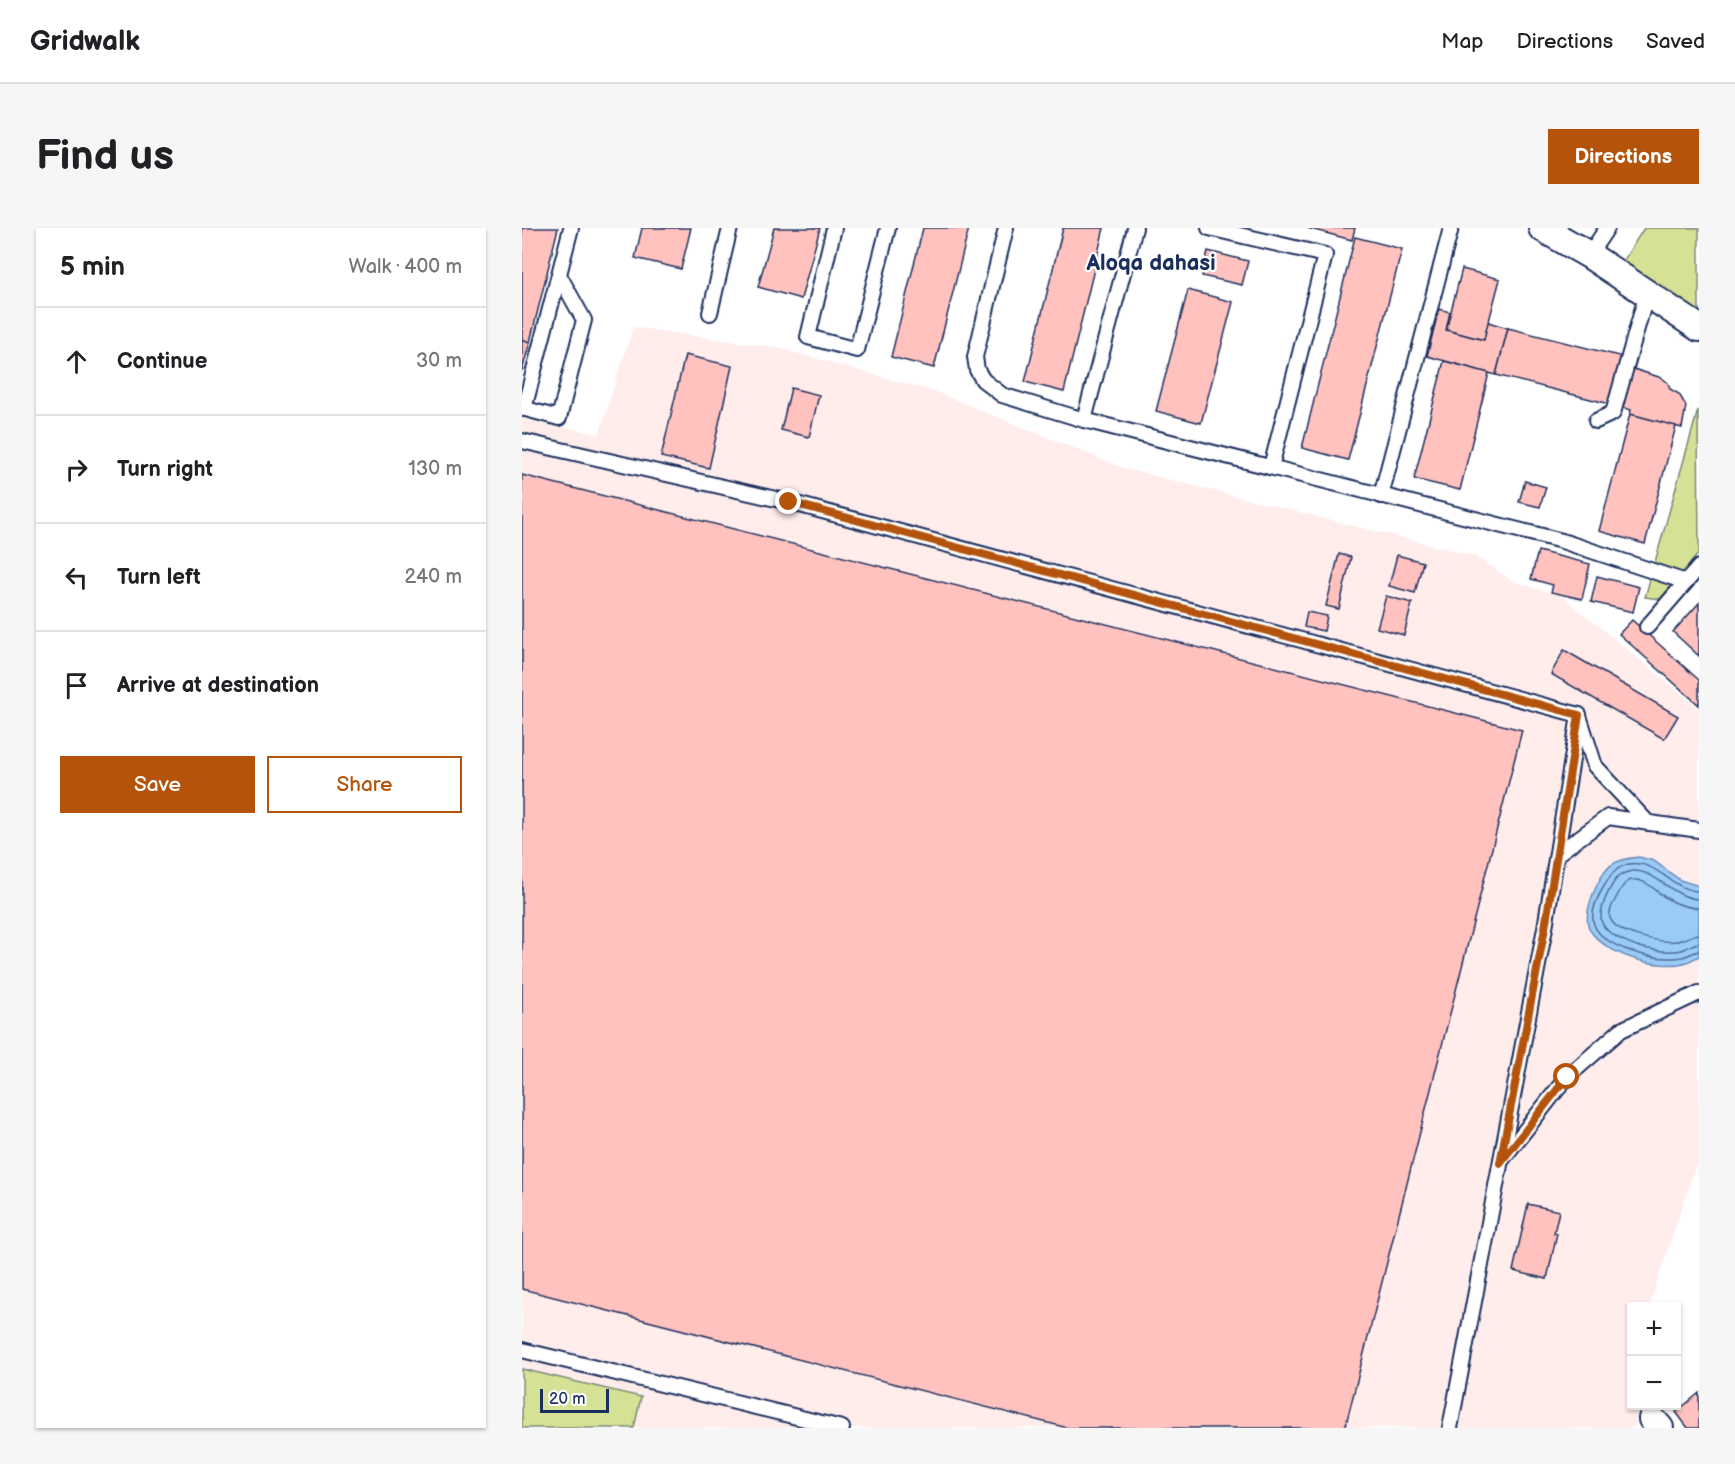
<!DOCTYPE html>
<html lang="en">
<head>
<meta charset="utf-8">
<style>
  :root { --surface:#fff; --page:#f6f6f6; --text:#202124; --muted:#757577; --line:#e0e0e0; --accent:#b45309 }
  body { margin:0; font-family:"Balsamiq Sans",sans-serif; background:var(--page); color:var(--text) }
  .controls { position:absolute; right:18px; bottom:18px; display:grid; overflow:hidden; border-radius:0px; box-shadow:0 2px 4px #0004 }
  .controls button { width:54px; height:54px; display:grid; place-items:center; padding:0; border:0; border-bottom:2px solid var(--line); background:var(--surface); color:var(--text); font:30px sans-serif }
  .scale { position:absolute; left:18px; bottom:15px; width:69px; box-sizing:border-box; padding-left:6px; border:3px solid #1b2f5e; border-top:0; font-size:16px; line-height:21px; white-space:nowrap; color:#1b2f5e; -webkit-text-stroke:4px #fff; paint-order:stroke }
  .stop { position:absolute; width:18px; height:18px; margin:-14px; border:4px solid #b45309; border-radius:50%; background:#fff }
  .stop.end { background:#b45309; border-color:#fff; box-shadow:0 2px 6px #0008 }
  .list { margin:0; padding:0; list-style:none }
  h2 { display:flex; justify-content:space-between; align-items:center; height:78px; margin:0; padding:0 24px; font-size:26px }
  h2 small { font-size:20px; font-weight:400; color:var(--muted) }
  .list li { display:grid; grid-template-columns:39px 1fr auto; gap:18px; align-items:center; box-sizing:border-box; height:108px; padding:0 24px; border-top:2px solid var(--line) }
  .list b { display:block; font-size:22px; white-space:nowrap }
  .list em { font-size:20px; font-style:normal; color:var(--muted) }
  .actions { display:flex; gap:12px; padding:18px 24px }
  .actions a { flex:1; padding:14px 0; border:2px solid var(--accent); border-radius:0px; text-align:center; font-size:21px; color:var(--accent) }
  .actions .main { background:var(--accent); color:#fff }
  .icon { flex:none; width:33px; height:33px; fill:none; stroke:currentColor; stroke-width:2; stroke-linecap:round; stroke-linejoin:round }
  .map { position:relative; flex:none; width:1177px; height:1200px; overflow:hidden; border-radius:0px }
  header { display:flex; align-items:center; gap:36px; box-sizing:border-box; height:84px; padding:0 30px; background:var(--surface); border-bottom:2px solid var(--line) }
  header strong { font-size:28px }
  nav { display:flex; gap:33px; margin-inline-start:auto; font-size:21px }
  .intro { display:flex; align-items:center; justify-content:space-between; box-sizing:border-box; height:144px; padding:0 36px }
  h1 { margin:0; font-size:42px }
  .button { padding:15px 27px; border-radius:0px; background:var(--accent); color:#fff; font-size:21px; font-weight:700 }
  main { display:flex; gap:36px; padding:0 36px }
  aside { flex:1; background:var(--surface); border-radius:0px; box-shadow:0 2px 4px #0004 }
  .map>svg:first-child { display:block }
</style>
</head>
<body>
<header>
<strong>Gridwalk</strong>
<nav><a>Map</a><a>Directions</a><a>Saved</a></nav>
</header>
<div class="intro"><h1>Find us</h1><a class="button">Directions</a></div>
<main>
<aside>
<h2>5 min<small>Walk · 400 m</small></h2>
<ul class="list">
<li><svg class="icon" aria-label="ahead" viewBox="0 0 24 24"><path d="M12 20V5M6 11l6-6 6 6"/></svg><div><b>Continue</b></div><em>30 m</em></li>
<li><svg class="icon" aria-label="right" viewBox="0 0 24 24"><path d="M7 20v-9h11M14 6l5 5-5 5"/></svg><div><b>Turn right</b></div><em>130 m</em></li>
<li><svg class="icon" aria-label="left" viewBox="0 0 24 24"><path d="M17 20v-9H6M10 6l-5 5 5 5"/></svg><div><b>Turn left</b></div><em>240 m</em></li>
<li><svg class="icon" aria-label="arrive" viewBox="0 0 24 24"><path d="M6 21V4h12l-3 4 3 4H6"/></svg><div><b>Arrive at destination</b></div></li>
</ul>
<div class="actions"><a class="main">Save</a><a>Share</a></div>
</aside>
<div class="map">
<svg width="1177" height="1200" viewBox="0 0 1177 1200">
  <rect width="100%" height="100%" fill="#fff"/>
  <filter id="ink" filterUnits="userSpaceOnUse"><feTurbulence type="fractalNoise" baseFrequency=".0167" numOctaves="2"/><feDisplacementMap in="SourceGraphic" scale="12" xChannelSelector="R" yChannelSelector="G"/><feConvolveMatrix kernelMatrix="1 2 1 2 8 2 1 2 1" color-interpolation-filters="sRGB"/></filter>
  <g filter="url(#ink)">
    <polygon fill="#ffedec" points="111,99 253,119 414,164 601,240 953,328 991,353 1041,369 1177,480 1177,936 1173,940 1127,1078 1110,1078 1110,1178 1117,1178 1112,1200 0,1200 0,190 77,206"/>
    <g fill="#d5e194" stroke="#788879" stroke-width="1.5">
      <polygon points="1122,0 1177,0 1177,84 1101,33"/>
      <polygon points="1176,182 1177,325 1138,371 1123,369"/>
      <polygon points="0,1141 119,1169 112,1200 0,1200"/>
    </g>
    <path fill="#99cbf6" stroke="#678db9" stroke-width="1.5" d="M1117,629l15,4 26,19 19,6v70c-4,2 -8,5 -12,6 -27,9 -82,-7 -97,-32 -9,-15 9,-58 23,-66 8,-5 17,-6 26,-7z"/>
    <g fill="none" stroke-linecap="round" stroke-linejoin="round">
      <g stroke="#4d6d9b" stroke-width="1.5">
        <path d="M1177,663c-27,0 -42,-32 -70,-27 -14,3 -19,12 -26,24 -6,10 -14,27 -8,39 10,20 52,31 73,31 5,0 10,0 14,-1 6,-1 11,-5 17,-6"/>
        <path d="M1177,671c-27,-1 -44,-30 -67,-28 -4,1 -10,2 -13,5 -8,8 -22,35 -17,47 5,13 34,24 47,26 10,2 24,3 33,1 6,-2 10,-6 17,-7"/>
        <path d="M1177,680c-10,0 -22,-4 -31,-9 -11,-6 -22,-21 -36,-19 -9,2 -13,13 -17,20 -3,5 -6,13 -5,18 6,17 52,25 67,23 8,-1 14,-6 22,-7"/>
      </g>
    </g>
    <g fill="#ffc2bf" stroke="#1b2f5e" stroke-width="1.5">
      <polygon points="0,0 36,0 8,114 0,112"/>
      <polygon points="120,0 169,0 159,41 113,30"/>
      <polygon points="252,0 298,0 279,71 236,59"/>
      <polygon points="401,0 447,0 412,140 369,129"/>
      <polygon points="541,0 582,0 542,164 503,154"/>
      <polygon points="785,0 833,0 830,12"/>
      <polygon points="833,9 880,21 826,232 780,220"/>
      <polygon points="686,23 726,33 720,57 680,48"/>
      <polygon points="940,41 978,51 962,112 924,102"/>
      <polygon points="666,62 711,74 679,195 634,183"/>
      <polygon points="917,81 928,84 924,102 962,112 966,94 986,100 974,147 905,128"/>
      <polygon points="986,100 1101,129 1088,176 974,147"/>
      <polygon points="0,112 8,114 0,143"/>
      <polygon points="163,127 210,138 187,240 139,229"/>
      <polygon points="922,133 967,145 938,262 892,251"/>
      <polygon points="1099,137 1140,150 1146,155 1148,161 1157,166 1164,178 1160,200 1108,186 1109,182 1088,176"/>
      <polygon points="269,160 297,167 287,209 259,202"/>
      <polygon points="1108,186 1154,198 1123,316 1077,303"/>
      <polygon points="0,247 1000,502 823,1200 546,1200 0,1061"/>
      <polygon points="1003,253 1024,259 1018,279 997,274"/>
      <polygon points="1016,323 1068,336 1060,371 1029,364 1031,357 1009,351"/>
      <polygon points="817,326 829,329 817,381 804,378"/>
      <polygon points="875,327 901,334 893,365 867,358"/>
      <polygon points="1075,348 1117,359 1111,384 1069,374"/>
      <polygon points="864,368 890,375 882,407 855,400"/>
      <polygon points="1177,375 1177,428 1151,404"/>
      <polygon points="785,384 805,388 802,403 782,399"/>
      <polygon points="1110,392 1177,452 1177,477 1097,406"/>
      <polygon points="1042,422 1156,488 1142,511 1029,446"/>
      <polygon points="1006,976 1037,983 1032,1005 1035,1005 1025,1051 991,1043"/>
      <polygon points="1177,1165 1177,1200 1166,1200 1154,1184"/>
    </g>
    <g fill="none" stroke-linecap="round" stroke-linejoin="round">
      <defs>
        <g id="service">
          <polyline points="312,0 286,109 335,122 366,0"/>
          <polyline points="484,0 453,129 455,142 461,152 480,167 562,192 1040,313 1164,354"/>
          <polyline points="687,0 803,27 749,239"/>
          <polyline points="1067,27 1085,0"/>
          <polyline points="188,85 208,0"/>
          <polyline points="0,180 37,190 62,92 37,47"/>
          <polyline points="2,181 49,0"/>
          <polyline points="562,192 613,0"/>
          <polyline points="1074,193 1091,185 1125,65"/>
          <polyline points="0,213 267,274 1057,487"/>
          <polyline points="859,268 929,0"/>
          <polyline points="1125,399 1177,339"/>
          <polyline points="1058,491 1073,538 1126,595"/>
          <polyline points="1035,626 1086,589 1177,602"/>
          <polyline points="979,933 1045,849 1099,802 1177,765"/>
          <polyline points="0,1122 320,1200"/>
          <polyline points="928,1200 1023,700 1057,487"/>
        </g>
        <g id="minor">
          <polyline points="1020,0 1067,27 1177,100"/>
          <polyline points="1130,1191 1138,1200"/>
        </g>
      </defs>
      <use href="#service" stroke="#1b2f5e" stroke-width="18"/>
      <use href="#minor" stroke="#1b2f5e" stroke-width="30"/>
      <use href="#service" stroke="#fff" stroke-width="14"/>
      <use href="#minor" stroke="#fff" stroke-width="26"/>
    </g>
  </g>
  <g fill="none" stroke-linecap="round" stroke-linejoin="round" filter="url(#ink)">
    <polyline stroke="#b45309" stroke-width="8" points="267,274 1057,487 1023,700 978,935 1045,849"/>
  </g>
  <g text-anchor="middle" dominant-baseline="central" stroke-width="4.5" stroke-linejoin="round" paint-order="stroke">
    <g font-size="22" font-weight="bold" fill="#1b2f5e" stroke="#fff">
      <text x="629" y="35">Aloqa dahasi</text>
    </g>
  </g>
</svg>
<div class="controls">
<button>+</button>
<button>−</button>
</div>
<div class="scale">20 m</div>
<div class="stop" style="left:1045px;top:849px"></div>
<div class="stop end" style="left:267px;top:274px"></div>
</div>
</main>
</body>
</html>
